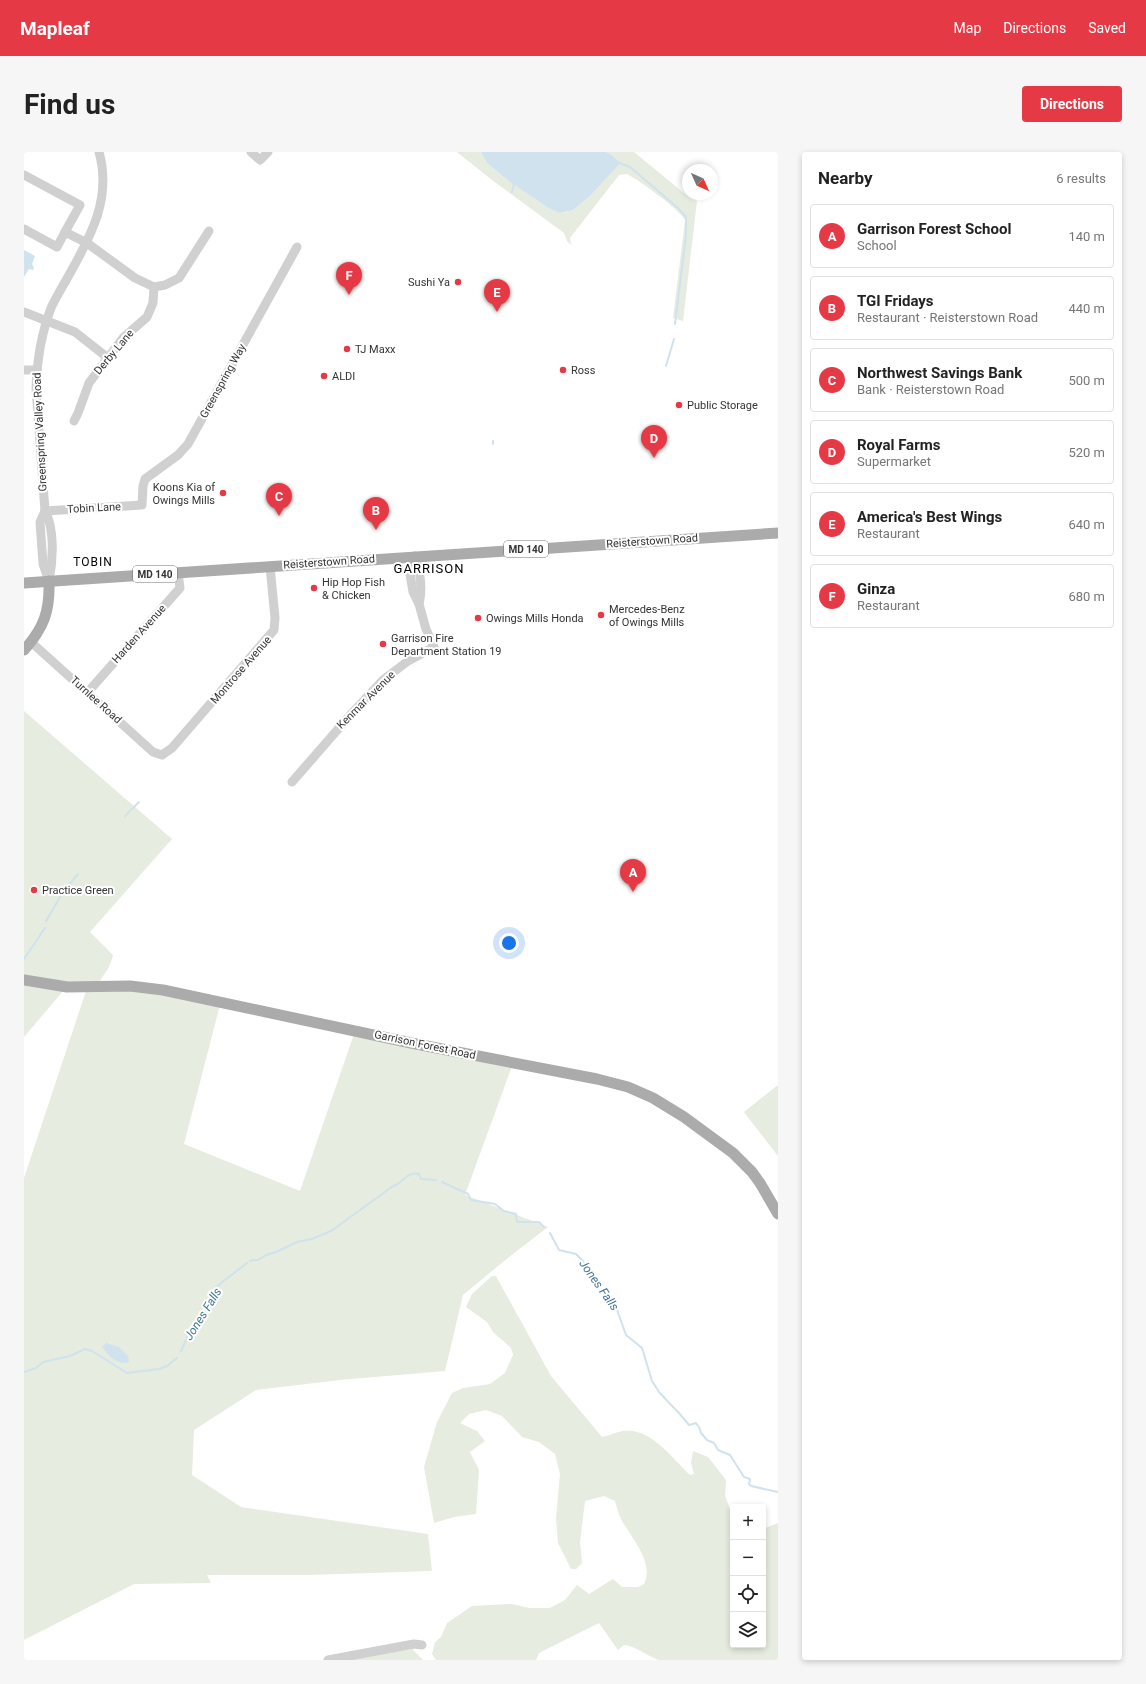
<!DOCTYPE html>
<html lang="en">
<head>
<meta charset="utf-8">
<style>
  :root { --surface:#fff; --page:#f6f6f6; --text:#222; --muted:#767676; --line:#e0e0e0; --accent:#e63946 }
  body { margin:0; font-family:Roboto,sans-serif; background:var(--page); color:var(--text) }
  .controls { position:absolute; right:12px; bottom:12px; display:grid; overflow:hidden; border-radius:4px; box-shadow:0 2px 6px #0003 }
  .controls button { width:36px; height:36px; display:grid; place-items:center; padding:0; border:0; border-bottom:1px solid var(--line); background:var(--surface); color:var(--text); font:20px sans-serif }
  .compass { position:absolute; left:658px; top:12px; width:36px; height:36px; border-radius:50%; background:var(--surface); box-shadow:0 2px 6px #0003; rotate:135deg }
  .you { position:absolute; left:485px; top:791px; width:14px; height:14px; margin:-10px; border:3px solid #fff; border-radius:50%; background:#1a73e8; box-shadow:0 0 0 6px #1a73e833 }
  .badge { display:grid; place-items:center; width:26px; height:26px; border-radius:50%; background:var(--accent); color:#fff; font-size:13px; font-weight:700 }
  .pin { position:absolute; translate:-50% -33px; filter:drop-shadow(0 1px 2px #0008) }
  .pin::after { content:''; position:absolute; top:21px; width:14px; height:12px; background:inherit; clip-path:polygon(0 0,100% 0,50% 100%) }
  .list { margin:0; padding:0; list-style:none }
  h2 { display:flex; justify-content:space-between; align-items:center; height:52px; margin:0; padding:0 16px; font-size:17px }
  h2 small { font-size:13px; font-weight:400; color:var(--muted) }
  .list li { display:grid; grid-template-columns:26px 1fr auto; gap:12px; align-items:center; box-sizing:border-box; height:64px; margin:0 8px 8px; padding:0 8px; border:1px solid var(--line); border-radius:4px }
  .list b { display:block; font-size:15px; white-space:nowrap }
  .list p { margin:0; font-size:13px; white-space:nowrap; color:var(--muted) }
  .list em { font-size:13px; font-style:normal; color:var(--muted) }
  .icon { flex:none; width:22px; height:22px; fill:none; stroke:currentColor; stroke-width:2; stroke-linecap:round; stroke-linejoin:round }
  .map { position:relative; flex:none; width:754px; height:1508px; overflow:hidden; border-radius:4px }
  header { display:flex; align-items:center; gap:24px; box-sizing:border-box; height:56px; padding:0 20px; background:var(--accent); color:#fff }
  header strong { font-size:19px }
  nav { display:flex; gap:22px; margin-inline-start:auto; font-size:14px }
  .intro { display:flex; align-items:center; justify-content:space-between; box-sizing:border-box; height:96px; padding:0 24px }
  h1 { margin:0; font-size:28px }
  .button { padding:10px 18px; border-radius:4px; background:var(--accent); color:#fff; font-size:14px; font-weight:700 }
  main { display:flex; gap:24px; padding:0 24px }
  aside { flex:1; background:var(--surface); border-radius:4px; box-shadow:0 2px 6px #0003 }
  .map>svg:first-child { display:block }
</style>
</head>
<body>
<header>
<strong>Mapleaf</strong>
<nav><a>Map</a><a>Directions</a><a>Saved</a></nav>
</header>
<div class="intro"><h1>Find us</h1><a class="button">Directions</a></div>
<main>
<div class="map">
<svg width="754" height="1508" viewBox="0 0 754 1508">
  <rect width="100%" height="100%" fill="#fff"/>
  <g fill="#e6ecdf">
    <path d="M433,0h24l6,11 24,20 39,26 11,4 12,-3 17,-14 29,-33 -7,-8 -6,-3h28l56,46 7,3 -14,120 -10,-3 12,-98c-7,-12 -45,-39 -58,-46l-8,1 -49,63 1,7 -4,-4 -3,-8 -72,-53z"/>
    <polygon points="0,559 148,687 66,780 88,802 89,804 85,815 70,838 119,838 196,853 160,992 276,1039 330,882 488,914 441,1043 524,1075 485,1105 439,1143 421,1219 316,1228 232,1238 170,1278 168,1323 217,1355 404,1382 408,1419 284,1423 183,1423 187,1431 110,1432 0,1488 0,1026 62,839 40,838 0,885"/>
    <polygon points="754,933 754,1004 720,960"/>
    <path d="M468,1124h4l55,100 51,61c7,-1 14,-5 21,-6 28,-4 49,27 67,44l4,-1 -3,-11 2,-12 15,6 18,23 -1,16 8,21v128h30v-116l15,-6v137h-119c-13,-4 -22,-14 -35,-15l-6,5 -19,-27 -60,30 -3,7h-100l-4,-6 3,-12 6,-5 6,-14 25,-17 39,-2 19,4h20l15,-8 12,-15 12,9 24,-15 9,8h16l6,-3c11,-21 -13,-47 -23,-65 -3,-6 -4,-12 -6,-18l-11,-5 -19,5 -5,41 2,21 -6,6h-5l-13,-26 -2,-25 4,-44 -5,-20 -16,-12 -17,-5 -20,-21 -16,-6 -17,4 -9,9 17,8 8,10 -15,11 9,18 -3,44 -22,3 -20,6 -10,-56 13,-45 15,-29 11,-5 27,-4 15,-11 8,-18 -2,-7 -18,-16 -6,-10 -21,-15 6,-13z"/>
    <polygon points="388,1497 399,1508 318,1508"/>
  </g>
  <g fill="#cfe2ee">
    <polygon points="457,0 582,0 588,3 596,11 566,44 549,58 536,61 526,57 487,31 463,11"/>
    <polygon points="0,98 11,104 8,112 10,116 9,118 5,117 0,125"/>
    <path d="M82,1191l13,4 9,9 1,5 -2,2c-11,1 -19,-8 -25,-16z"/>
  </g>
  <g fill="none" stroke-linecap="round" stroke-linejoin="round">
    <g stroke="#cfe2ee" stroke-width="2">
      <polyline points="593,10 606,15 654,56 662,65 662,83 651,172"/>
      <polyline points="488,40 490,31"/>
      <polyline points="642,214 650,187"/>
      <polyline points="469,289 469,292"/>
      <polyline points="101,664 115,650"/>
      <polyline points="22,769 39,740 54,722"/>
      <polyline points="0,807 21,776"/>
      <polyline points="418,1030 444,1042 447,1048 471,1052 480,1059 492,1062 493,1070 515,1070 520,1075"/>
      <polyline points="526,1081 535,1098 552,1102 559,1109 574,1136 592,1155 602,1183 618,1196 628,1229 635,1240 647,1253 655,1261 665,1273 672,1271 675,1275 677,1281 683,1288 690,1291 694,1298 706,1303 720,1325 726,1327 725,1332 727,1334 754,1340"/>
      <path d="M226,1109l3,-1h5l8,-5 10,-3 21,-10 15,-3 19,-8 54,-39c5,-5 8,-5 14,-9 6,-5 11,-11 20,-9l2,5 15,1"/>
      <polyline points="157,1199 165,1181 179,1166 184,1150 192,1136 197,1131 223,1111"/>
      <polyline points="0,1220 12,1216 19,1210 46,1204 61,1197 68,1199 103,1221 135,1217 143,1214 153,1206"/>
    </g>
    <g stroke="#d0d0d0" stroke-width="9">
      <polyline points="227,0 236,8 244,0"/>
      <polyline points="0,23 56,53 41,80 63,91 111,126 130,135 141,133 155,126 185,79"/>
      <polyline points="0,77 33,95 41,80"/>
      <polyline points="0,160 51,180 84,206"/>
      <polyline points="0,218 13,218"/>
      <polyline points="50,269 54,261 65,231 99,186 123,165 129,151 130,135"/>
      <polyline points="21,359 118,353 119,334 121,327 154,303 164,292 273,95"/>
      <polyline points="21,359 16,370 19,412 25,429"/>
      <path d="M391,404c5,15 8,32 4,48"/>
      <path d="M25,429c4,-20 6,-52 -4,-70l-9,-123c1,-27 5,-54 15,-80 5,-11 12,-22 18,-33 22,-39 43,-77 30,-123"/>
      <polyline points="7,490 129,600 138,603 148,596 250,478 251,466 246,414"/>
      <polyline points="63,541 156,436 154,420"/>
      <polyline points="268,630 329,560 359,528 384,509 410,495 402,477 395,452 389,440 385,416 391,404"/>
      <polyline points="304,1508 390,1492 398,1493"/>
    </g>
    <g stroke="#ababab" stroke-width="11">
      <polyline points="0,431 754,381"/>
      <path d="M0,498c20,-22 26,-39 25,-69"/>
      <polyline points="0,828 43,835 106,834 139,838 387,891 573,927 604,935 629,946 660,965 709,1001 728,1020 736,1031 754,1062"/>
    </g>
  </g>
  <g fill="#e63946" stroke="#fff" stroke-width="1.5">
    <circle cx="434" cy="130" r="4"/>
    <circle cx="323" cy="197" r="4"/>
    <circle cx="539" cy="218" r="4"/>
    <circle cx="300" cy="224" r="4"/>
    <circle cx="655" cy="253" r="4"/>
    <circle cx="199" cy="341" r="4"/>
    <circle cx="290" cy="436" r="4"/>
    <circle cx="577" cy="463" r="4"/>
    <circle cx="454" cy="466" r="4"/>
    <circle cx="359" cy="492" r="4"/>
    <circle cx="10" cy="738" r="4"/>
  </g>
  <g text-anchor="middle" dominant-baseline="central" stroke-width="4" stroke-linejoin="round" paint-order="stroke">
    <g fill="#fff" stroke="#707070" stroke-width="1">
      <rect x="480" y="389" width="44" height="16" rx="3"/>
      <rect x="109" y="414" width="44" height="16" rx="3"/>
    </g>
    <g font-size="10" font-weight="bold" fill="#333">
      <text x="502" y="397">MD 140</text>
      <text x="131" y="422">MD 140</text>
    </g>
    <g font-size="11" fill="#333" stroke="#fff" text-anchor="start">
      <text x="426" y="130" text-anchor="end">Sushi Ya</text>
      <text x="331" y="197">TJ Maxx</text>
      <text x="547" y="218">Ross</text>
      <text x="308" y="224">ALDI</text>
      <text x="663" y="253">Public Storage</text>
      <text x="191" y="335" text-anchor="end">Koons Kia of<tspan x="191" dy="13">Owings Mills</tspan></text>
      <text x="298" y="430">Hip Hop Fish<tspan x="298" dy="13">&amp; Chicken</tspan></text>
      <text x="585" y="457">Mercedes-Benz<tspan x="585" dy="13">of Owings Mills</tspan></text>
      <text x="462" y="466">Owings Mills Honda</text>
      <text x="367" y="486">Garrison Fire<tspan x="367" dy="13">Department Station 19</tspan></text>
      <text x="18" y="738">Practice Green</text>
    </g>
    <g font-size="11" fill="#333" stroke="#fff">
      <text transform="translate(90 200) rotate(-50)">Derby Lane</text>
      <text transform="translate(199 229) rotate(-61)">Greenspring Way</text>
      <text transform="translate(16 280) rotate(-93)">Greenspring Valley Road</text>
      <text transform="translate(70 356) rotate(-3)">Tobin Lane</text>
      <text transform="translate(628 389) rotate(-4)">Reisterstown Road</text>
      <text transform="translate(305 410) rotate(-4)">Reisterstown Road</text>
      <text transform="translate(115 482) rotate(-48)">Harden Avenue</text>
      <text transform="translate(217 518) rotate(-49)">Montrose Avenue</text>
      <text transform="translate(72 548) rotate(42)">Turnlee Road</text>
      <text transform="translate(342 548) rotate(-45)">Kenmar Avenue</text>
      <text transform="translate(401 893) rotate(12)">Garrison Forest Road</text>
    </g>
    <g font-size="12" letter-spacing="1" fill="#000" stroke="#fff">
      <text x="69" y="410">TOBIN</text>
    </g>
    <g font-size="12" font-style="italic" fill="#3f7597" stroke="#fff">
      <text transform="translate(575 1133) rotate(55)">Jones Falls</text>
      <text transform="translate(179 1162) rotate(-58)">Jones Falls</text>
    </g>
    <g font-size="13" letter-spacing="1" fill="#000" stroke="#fff">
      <text x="405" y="416">GARRISON</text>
    </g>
  </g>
</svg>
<div class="controls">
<button>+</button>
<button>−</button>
<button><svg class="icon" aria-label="locate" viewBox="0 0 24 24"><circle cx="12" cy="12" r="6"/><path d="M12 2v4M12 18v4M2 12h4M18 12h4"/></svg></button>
<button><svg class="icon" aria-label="layers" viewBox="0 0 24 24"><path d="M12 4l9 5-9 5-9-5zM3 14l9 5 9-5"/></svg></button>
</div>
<svg class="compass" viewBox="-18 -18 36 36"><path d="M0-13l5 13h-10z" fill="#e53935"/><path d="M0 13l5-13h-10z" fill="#767676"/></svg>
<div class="you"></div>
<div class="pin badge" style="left:609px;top:740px">A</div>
<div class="pin badge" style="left:352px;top:378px">B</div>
<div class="pin badge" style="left:255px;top:364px">C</div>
<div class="pin badge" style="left:630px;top:306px">D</div>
<div class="pin badge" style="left:473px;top:160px">E</div>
<div class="pin badge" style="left:325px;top:143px">F</div>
</div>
<aside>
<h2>Nearby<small>6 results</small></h2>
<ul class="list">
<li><span class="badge">A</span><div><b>Garrison Forest School</b><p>School</p></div><em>140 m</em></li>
<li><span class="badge">B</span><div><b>TGI Fridays</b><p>Restaurant · Reisterstown Road</p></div><em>440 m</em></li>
<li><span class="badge">C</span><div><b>Northwest Savings Bank</b><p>Bank · Reisterstown Road</p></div><em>500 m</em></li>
<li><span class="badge">D</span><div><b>Royal Farms</b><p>Supermarket</p></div><em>520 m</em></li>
<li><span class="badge">E</span><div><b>America's Best Wings</b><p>Restaurant</p></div><em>640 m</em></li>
<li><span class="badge">F</span><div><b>Ginza</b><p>Restaurant</p></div><em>680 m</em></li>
</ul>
</aside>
</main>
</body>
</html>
